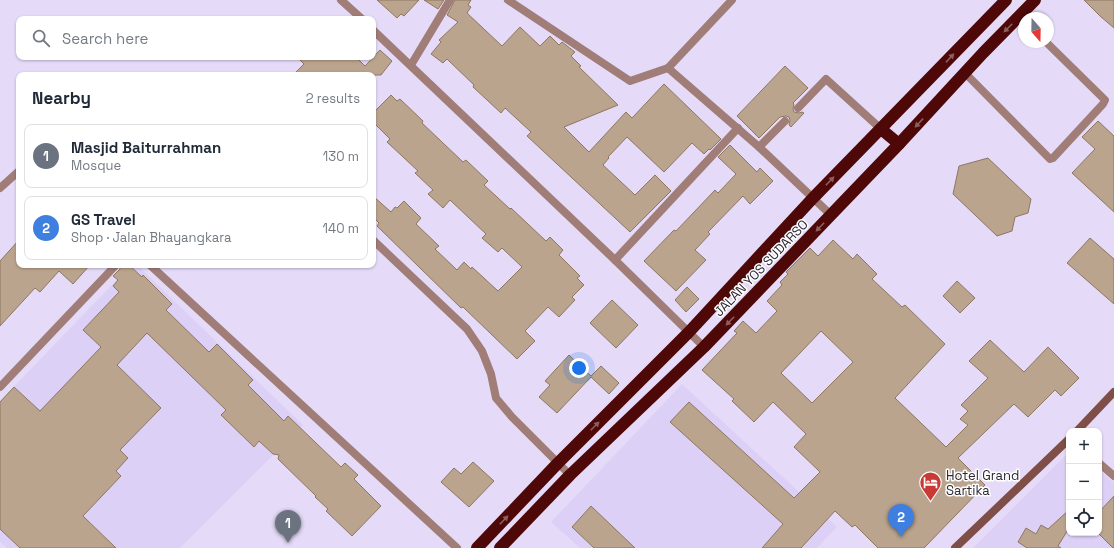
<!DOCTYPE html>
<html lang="en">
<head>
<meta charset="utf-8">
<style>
  :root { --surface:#fff; --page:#f2f2f3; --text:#1f2937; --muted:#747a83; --line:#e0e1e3; --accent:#d93025 }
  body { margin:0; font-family:"Space Grotesk",sans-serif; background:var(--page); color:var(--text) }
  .controls { position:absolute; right:12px; bottom:12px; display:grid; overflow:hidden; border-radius:8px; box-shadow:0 1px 3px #0004 }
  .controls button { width:36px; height:36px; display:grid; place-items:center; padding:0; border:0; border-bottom:1px solid var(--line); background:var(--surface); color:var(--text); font:20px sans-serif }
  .compass { position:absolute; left:1018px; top:12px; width:36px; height:36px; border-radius:50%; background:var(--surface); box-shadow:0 1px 3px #0004; rotate:160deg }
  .you { position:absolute; left:579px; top:368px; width:14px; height:14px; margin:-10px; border:3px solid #fff; border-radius:50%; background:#1a73e8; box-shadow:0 0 0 6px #1a73e833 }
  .badge { display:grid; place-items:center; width:26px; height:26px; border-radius:50%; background:var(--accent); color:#fff; font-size:13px; font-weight:700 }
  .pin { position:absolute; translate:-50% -33px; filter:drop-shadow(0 1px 2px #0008) }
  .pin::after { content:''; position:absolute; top:21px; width:14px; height:12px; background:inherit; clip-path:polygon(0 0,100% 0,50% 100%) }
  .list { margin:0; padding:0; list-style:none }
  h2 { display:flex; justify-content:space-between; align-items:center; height:52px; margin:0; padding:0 16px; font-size:17px }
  h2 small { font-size:13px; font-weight:400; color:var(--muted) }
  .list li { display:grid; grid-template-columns:26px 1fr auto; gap:12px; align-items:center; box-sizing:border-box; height:64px; margin:0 8px 8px; padding:0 8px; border:1px solid var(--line); border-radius:8px }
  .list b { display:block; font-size:15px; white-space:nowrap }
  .list p { margin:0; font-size:13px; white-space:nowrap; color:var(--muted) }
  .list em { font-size:13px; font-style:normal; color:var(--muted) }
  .icon { flex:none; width:22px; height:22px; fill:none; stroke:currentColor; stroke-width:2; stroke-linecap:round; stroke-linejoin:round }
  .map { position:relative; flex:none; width:1114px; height:548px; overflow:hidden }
  .search { position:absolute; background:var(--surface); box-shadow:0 1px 3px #0004; left:16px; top:16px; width:360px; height:44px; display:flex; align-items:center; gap:10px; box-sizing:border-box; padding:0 14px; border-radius:8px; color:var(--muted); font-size:15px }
  .panel { position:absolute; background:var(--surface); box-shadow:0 1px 3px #0004; left:16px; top:72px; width:360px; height:196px; border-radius:8px }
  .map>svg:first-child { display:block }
</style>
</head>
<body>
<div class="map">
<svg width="1114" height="548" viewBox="0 0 1114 548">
  <rect width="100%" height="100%" fill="#e5dbf9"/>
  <g fill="#ddd0f6">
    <polygon points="131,265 137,265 303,425 180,548 7,548 0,542 0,401"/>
    <polygon points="682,384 837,527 817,548 580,548 551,522"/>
    <polygon points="1069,452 1069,533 1099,533 1099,470 1114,483 1114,548 973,548"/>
  </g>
  <g fill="#bba48d" stroke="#8d7761" fill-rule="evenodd">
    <polygon points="377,0 419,0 404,16 401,14 397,18"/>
    <polygon points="424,0 444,0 438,9"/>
    <polygon points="455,0 471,0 468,5 471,7 467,13 502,46 520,27 540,46 550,36 559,45 562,42 575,52 571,56 581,66 579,67 618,105 564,127 589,152 626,112 632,118 664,84 721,139 710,150 709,149 704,154 692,143 664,172 627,137 608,157 609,158 603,165 635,195 655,175 671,191 630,232 527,136 531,132 505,108 501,113 473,87 474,85 447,59 443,63 431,54 441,42 439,40 458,22 447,15"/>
    <polygon points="1084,0 1114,0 1114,28 1100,16"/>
    <polygon points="380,50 392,61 381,75 293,75 304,64 297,57 356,57 365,66"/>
    <polygon points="785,66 808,88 793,103 794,104 793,109 794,112 799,113 802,112 804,113 791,127 789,125 790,120 789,117 786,116 780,117 759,138 737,116"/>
    <polygon points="391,95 397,101 400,99 423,121 422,123 463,162 466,160 488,181 484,185 510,209 511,208 546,241 550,237 563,250 559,255 580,276 577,278 584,285 572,297 575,300 559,317 548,307 525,331 535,341 517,359 463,307 461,308 377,226 379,223 373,217 373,196 391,212 395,207 397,208 404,201 421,218 416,224 439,246 435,249 457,270 464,262 471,269 472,267 498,291 522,267 502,248 498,252 482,238 486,234 450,200 443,208 428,194 433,190 415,173 418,171 387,142 390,139 373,122 373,113"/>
    <polygon points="1098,121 1114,136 1114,212 1072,173 1095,149 1082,137"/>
    <polygon points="730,145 757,172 760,168 773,181 750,204 743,196 708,232 710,234 695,250 706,260 676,291 644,261 674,230 676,231 715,190 718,193 736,174 718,157"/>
    <polygon points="988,158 1031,199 1028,213 1015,217 1012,231 997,236 953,194 959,166"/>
    <polygon points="1090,238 1114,259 1114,304 1067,263"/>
    <polygon points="19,240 19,265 90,265 73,284 59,271 40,292 35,288 0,326 0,261"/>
    <path d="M833,240l20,19 4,-5 20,20 -5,5 30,28 3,-2 40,39 -50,54 51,49 22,-22 -8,-6 8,-8 -7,-6 27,-27 -19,-17 21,-21 34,32 24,-25 31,31 -18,18 -6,-6 -27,27 -14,-13 -56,54 27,27 -61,63h-46l-23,-23 -3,2 -17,-16 -34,37h-39l21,-24 -113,-102 19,-20 105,96 26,-26 -26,-25 12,-13 -33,-32 -19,20 -22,-21 2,-2 -32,-29 35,-37 -3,-2 9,-10 13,12 21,-22 -10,-10 15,-16 -2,-3 8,-8 -2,-2 24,-24 8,8zM821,331l32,31 -41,41 -31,-30z"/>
    <polygon points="121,265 129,265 142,277 143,275 172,304 166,310 209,352 217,344 253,380 248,385 284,421 288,416 341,467 345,463 358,475 354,479 381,506 352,536 326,511 328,509 315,497 316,496 278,459 279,455 273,454 259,441 254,447 221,415 226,410 147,333 117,365 161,408 120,450 128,458 116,471 121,476 83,516 116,548 20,548 0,529 0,402 14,387 40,411 101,347 83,330 119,292 113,286 118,280 113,276 120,269"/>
    <polygon points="957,281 975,298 960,313 943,296"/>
    <polygon points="687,287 699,299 686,312 675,300"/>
    <polygon points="612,300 638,325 616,348 590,323"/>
    <polygon points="569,355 591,376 601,366 619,383 609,394 591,377 557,413 539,397 550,385 545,381"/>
    <polygon points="473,462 494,481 469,507 441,482 454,468 461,474"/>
    <polygon points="1114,496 1114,548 1113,548 1099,534 1099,512"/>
    <polygon points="591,506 635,548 594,548 572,527"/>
    <polygon points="1069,510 1069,528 1058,546 1061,548 1027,548 1018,542 1026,528 1036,534 1041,525 1048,529"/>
  </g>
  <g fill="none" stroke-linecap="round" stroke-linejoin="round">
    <g stroke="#a17d78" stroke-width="8">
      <polyline points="508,0 630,81 668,68"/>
      <polyline points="732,0 668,68 759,147"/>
      <polyline points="965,73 1050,159 1053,158 1103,104 1105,100 1046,42"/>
      <polyline points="798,108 826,79 881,129"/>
      <polyline points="785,121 759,147 831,215"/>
      <polyline points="615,260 738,128"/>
    </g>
    <g stroke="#a17d78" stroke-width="8">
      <polyline points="341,0 362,19"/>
      <polyline points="373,30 615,260 704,347"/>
      <polyline points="411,65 450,0"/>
      <polyline points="0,188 19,171"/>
      <polyline points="373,240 467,329 482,351 491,374 496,398 512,417 570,475"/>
      <polyline points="150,265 457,548"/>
      <polyline points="0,387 116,265"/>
      <polyline points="1099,463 1114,476"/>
    </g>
    <g stroke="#7f4e47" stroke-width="8">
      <polyline points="1077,431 1114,392"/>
      <polyline points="955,548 1069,439"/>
    </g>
    <g stroke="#4e0807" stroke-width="12">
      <polyline points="881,129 899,144"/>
      <polyline points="477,548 558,463 689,332 813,198 1006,0"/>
      <polyline points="500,548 570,475 704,347 899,144 983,53 1035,0"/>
    </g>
  </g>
  <defs><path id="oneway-solid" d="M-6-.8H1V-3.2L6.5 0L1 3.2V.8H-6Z"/></defs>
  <g fill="#8c5e5e">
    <use href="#oneway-solid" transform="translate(1008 28) rotate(135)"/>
    <use href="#oneway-solid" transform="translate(950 58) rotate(-47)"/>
    <use href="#oneway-solid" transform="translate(919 123) rotate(133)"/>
    <use href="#oneway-solid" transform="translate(830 181) rotate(-46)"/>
    <use href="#oneway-solid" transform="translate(820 227) rotate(134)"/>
    <use href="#oneway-solid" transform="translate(730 321) rotate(134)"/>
    <use href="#oneway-solid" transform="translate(595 426) rotate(-45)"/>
    <use href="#oneway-solid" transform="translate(504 520) rotate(-46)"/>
  </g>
  <defs>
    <symbol id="hotel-pin" viewBox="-11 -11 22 30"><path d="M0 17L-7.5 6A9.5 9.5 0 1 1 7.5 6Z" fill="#c83a33" stroke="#fff"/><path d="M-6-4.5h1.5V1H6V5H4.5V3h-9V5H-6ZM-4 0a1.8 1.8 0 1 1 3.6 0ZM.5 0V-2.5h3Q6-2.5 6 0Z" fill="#fff"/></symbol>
  </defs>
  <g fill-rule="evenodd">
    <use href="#hotel-pin" x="918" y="470" width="25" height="34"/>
  </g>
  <g text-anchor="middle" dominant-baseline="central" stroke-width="3" stroke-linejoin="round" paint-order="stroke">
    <g font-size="13" fill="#2c2833" stroke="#fff">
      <text transform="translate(761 268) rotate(-46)">JALAN YOS SUDARSO</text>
    </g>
    <g font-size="13" fill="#2c2833" stroke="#fff" text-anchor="start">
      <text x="946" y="475">Hotel Grand<tspan x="946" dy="15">Sartika</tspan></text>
    </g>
  </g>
</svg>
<div class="controls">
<button>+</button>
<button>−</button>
<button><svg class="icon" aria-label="locate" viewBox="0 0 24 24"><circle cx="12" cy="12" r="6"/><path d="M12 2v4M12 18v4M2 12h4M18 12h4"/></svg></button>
</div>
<svg class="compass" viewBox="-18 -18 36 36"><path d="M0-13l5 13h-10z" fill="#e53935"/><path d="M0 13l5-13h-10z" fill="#747a83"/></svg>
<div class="you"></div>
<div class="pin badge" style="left:288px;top:543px;background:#6b7280">1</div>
<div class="pin badge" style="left:901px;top:537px;background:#3f7fe0">2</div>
<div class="search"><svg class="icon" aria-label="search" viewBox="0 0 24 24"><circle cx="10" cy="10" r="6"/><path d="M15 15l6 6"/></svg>Search here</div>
<section class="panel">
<h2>Nearby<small>2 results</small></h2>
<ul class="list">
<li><span class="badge" style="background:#6b7280">1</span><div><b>Masjid Baiturrahman</b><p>Mosque</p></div><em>130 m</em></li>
<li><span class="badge" style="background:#3f7fe0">2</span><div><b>GS Travel</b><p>Shop · Jalan Bhayangkara</p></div><em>140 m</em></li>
</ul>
</section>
</div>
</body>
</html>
